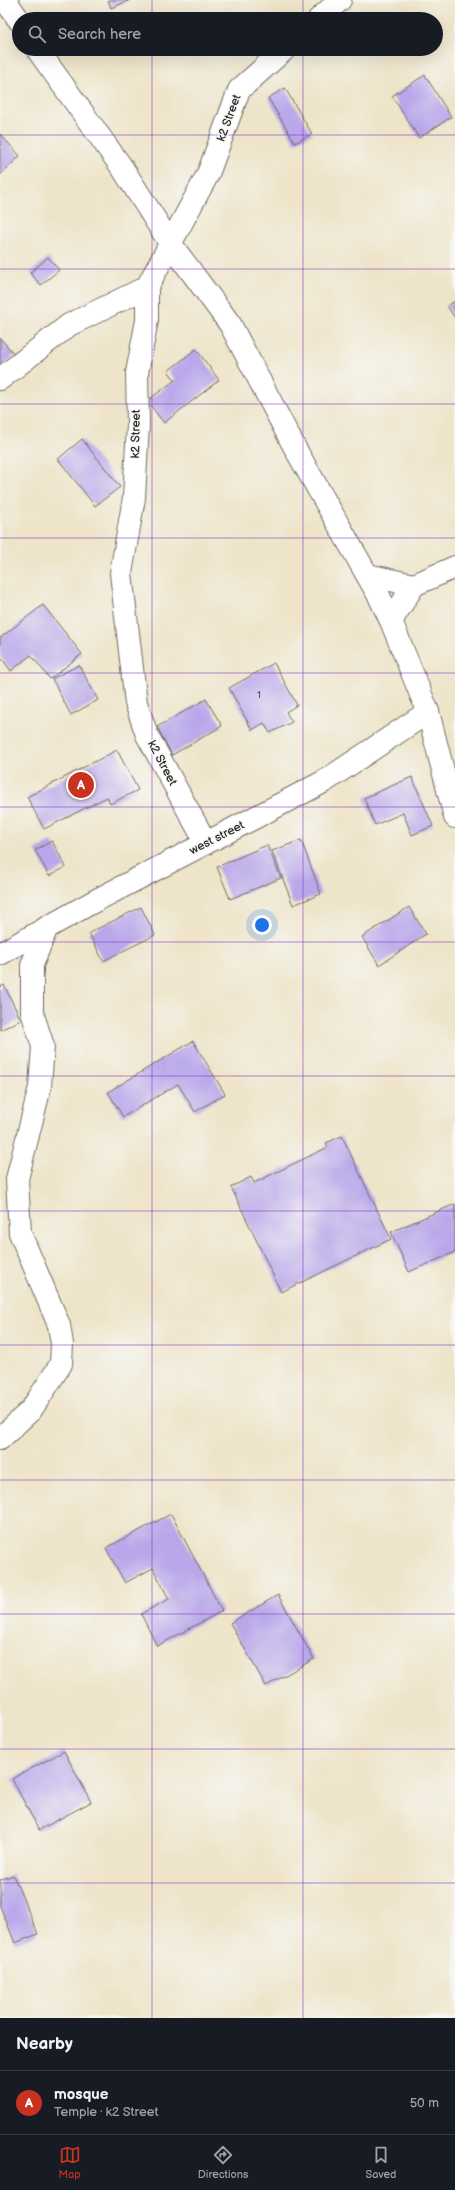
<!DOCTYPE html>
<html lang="en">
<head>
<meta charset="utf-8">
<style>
  :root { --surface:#171b24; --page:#20242c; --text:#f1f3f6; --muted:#9ea1a6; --line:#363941; --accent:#c8321e }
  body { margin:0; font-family:"Balsamiq Sans",sans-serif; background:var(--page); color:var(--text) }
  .you { position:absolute; left:262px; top:925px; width:14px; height:14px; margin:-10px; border:3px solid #fff; border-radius:50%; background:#1a73e8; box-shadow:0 0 0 6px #1a73e833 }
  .badge { display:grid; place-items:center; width:26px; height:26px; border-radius:50%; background:var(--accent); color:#fff; font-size:13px; font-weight:700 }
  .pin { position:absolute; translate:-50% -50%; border:2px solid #fff; box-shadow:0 1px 4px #0006 }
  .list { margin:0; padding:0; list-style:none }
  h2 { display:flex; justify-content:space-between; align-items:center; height:52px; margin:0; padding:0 16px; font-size:17px }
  h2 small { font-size:13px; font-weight:400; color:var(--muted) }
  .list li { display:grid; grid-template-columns:26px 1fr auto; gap:12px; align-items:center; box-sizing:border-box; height:64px; padding:0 16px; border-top:1px solid var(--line) }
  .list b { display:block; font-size:15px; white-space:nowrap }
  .list p { margin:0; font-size:13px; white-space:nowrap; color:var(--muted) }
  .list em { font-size:13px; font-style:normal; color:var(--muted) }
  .icon { flex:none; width:22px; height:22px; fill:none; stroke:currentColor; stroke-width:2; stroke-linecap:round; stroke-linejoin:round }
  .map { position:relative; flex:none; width:455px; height:2018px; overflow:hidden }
  .search { position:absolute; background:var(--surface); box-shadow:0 4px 16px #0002; left:12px; right:12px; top:12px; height:44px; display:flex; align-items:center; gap:10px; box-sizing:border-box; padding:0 14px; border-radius:22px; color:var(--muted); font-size:15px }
  .sheet { height:116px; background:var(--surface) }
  nav { display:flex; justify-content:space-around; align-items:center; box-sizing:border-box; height:56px; border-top:1px solid var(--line); background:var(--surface); font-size:11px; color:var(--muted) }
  nav a { display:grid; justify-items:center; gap:2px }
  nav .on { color:var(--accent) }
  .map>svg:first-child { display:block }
</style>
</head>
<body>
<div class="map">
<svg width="455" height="2018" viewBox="0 0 455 2018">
  <rect width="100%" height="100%" fill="#f6f6f2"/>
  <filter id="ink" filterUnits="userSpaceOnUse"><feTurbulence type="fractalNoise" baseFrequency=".025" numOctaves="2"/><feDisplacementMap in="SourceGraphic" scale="8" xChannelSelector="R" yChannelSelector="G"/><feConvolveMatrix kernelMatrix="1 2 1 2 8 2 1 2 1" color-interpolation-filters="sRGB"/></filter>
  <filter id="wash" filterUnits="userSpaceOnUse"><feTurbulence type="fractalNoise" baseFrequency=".012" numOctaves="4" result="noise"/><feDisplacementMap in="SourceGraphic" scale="16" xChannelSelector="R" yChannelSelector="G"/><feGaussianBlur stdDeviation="0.9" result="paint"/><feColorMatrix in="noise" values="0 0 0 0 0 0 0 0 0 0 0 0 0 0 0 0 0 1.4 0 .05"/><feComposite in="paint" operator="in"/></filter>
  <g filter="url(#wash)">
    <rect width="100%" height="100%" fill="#eee4c9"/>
    <g id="blocks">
      <g fill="#b9a7ea">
        <polygon points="108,0 130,0 111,8"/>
        <polygon points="425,75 451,117 419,138 392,96"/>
        <polygon points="285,88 312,134 295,143 268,98"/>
        <polygon points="0,134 20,156 0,175"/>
        <polygon points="48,257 59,270 41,285 30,273"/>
        <polygon points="455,301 455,318 447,306"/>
        <polygon points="0,338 15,355 0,367"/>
        <polygon points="196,349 219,380 164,423 147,401 175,380 168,371"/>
        <polygon points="82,439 120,487 95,506 58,459"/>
        <polygon points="43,605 82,654 50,679 31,655 11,671 0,656 0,638"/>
        <polygon points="274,663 297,705 286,712 292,722 270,733 264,723 252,730 229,688"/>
        <polygon points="79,665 98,700 71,715 52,679"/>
        <polygon points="206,699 222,726 172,755 157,727"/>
        <polygon points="117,750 138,790 110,804 107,797 44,829 27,797"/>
        <polygon points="412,777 433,826 412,835 403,813 375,825 364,798"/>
        <polygon points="301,840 321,894 293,905 272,851"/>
        <polygon points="52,841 66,867 49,876 35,850"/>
        <polygon points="267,845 281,878 230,899 217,867"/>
        <polygon points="141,907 155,935 103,961 89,933"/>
        <polygon points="409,907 426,934 379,965 362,937"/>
        <polygon points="4,985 21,1020 0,1030 0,987"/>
        <polygon points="193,1041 225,1094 195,1112 178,1084 123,1117 108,1092"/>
        <polygon points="342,1136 391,1239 281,1292 231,1187 251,1177 254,1183 328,1147 326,1143"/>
        <polygon points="455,1204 455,1252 409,1272 391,1232"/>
        <polygon points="171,1514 222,1611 157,1646 141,1614 169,1599 153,1568 125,1583 106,1548"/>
        <polygon points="278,1595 314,1659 266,1686 230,1623"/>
        <polygon points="64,1751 91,1802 39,1830 12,1779"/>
        <polygon points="13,1875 38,1934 15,1943 0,1906 0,1880"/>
      </g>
    </g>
  </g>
  <g filter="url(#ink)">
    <use href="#blocks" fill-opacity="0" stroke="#6f6c62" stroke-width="1"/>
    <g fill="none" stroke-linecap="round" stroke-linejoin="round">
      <defs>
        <g id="minor">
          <polyline points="5,0 19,20"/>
          <polyline points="319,19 340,0"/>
          <polyline points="37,49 123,169 170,243 230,324 296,450 379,596 391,621 428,712 455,817"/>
          <polyline points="0,379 69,325 147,287"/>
          <polyline points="367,575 414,585"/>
          <polyline points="391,621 414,585 455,567"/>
          <polyline points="206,843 147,735 136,703 121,573 134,498 138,425 137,373 147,320 147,287 208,174 239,90 285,49"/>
          <polyline points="0,954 91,903 325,781 428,712"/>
          <polyline points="0,1439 31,1410 61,1364 62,1344 59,1325 20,1233 17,1179 40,1087 43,1046 32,1012 32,965 47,927"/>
        </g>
      </defs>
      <use href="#minor" stroke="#6f6c62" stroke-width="24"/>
      <use href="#minor" stroke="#fff" stroke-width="22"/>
    </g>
  </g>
  <path fill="none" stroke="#7b2cbf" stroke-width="1" stroke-opacity="0.55" d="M152,0v19M303,0v19M152,49v1969M303,49v1969M0,135h455M0,269h455M0,404h455M0,538h455M0,673h455M0,807h455M0,942h455M0,1076h455M0,1211h455M0,1345h455M0,1480h455M0,1614h455M0,1749h455M0,1883h455"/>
  <g text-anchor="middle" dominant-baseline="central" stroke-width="3" stroke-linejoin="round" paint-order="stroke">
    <g font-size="10" fill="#4e4a5b">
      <text x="259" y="695">1</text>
    </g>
    <g font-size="12" fill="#2b2b2b" stroke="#f6f6f2">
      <text transform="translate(229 118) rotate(-70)">k2 Street</text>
      <text transform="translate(136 434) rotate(-89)">k2 Street</text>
      <text transform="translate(162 763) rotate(62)">k2 Street</text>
      <text transform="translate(217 838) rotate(-27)">west street</text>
    </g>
  </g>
</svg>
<div class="you"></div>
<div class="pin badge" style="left:81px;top:785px">A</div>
<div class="search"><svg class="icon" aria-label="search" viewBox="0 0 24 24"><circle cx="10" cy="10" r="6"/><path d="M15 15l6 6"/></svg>Search here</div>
</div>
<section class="sheet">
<h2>Nearby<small></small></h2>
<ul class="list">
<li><span class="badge">A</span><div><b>mosque</b><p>Temple · k2 Street</p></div><em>50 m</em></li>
</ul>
</section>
<nav>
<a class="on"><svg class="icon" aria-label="map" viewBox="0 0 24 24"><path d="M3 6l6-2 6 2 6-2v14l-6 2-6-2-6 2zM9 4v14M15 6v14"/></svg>Map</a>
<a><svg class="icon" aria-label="directions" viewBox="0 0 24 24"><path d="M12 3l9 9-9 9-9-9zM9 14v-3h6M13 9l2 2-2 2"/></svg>Directions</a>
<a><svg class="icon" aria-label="saved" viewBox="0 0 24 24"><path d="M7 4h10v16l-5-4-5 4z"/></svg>Saved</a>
</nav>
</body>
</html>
